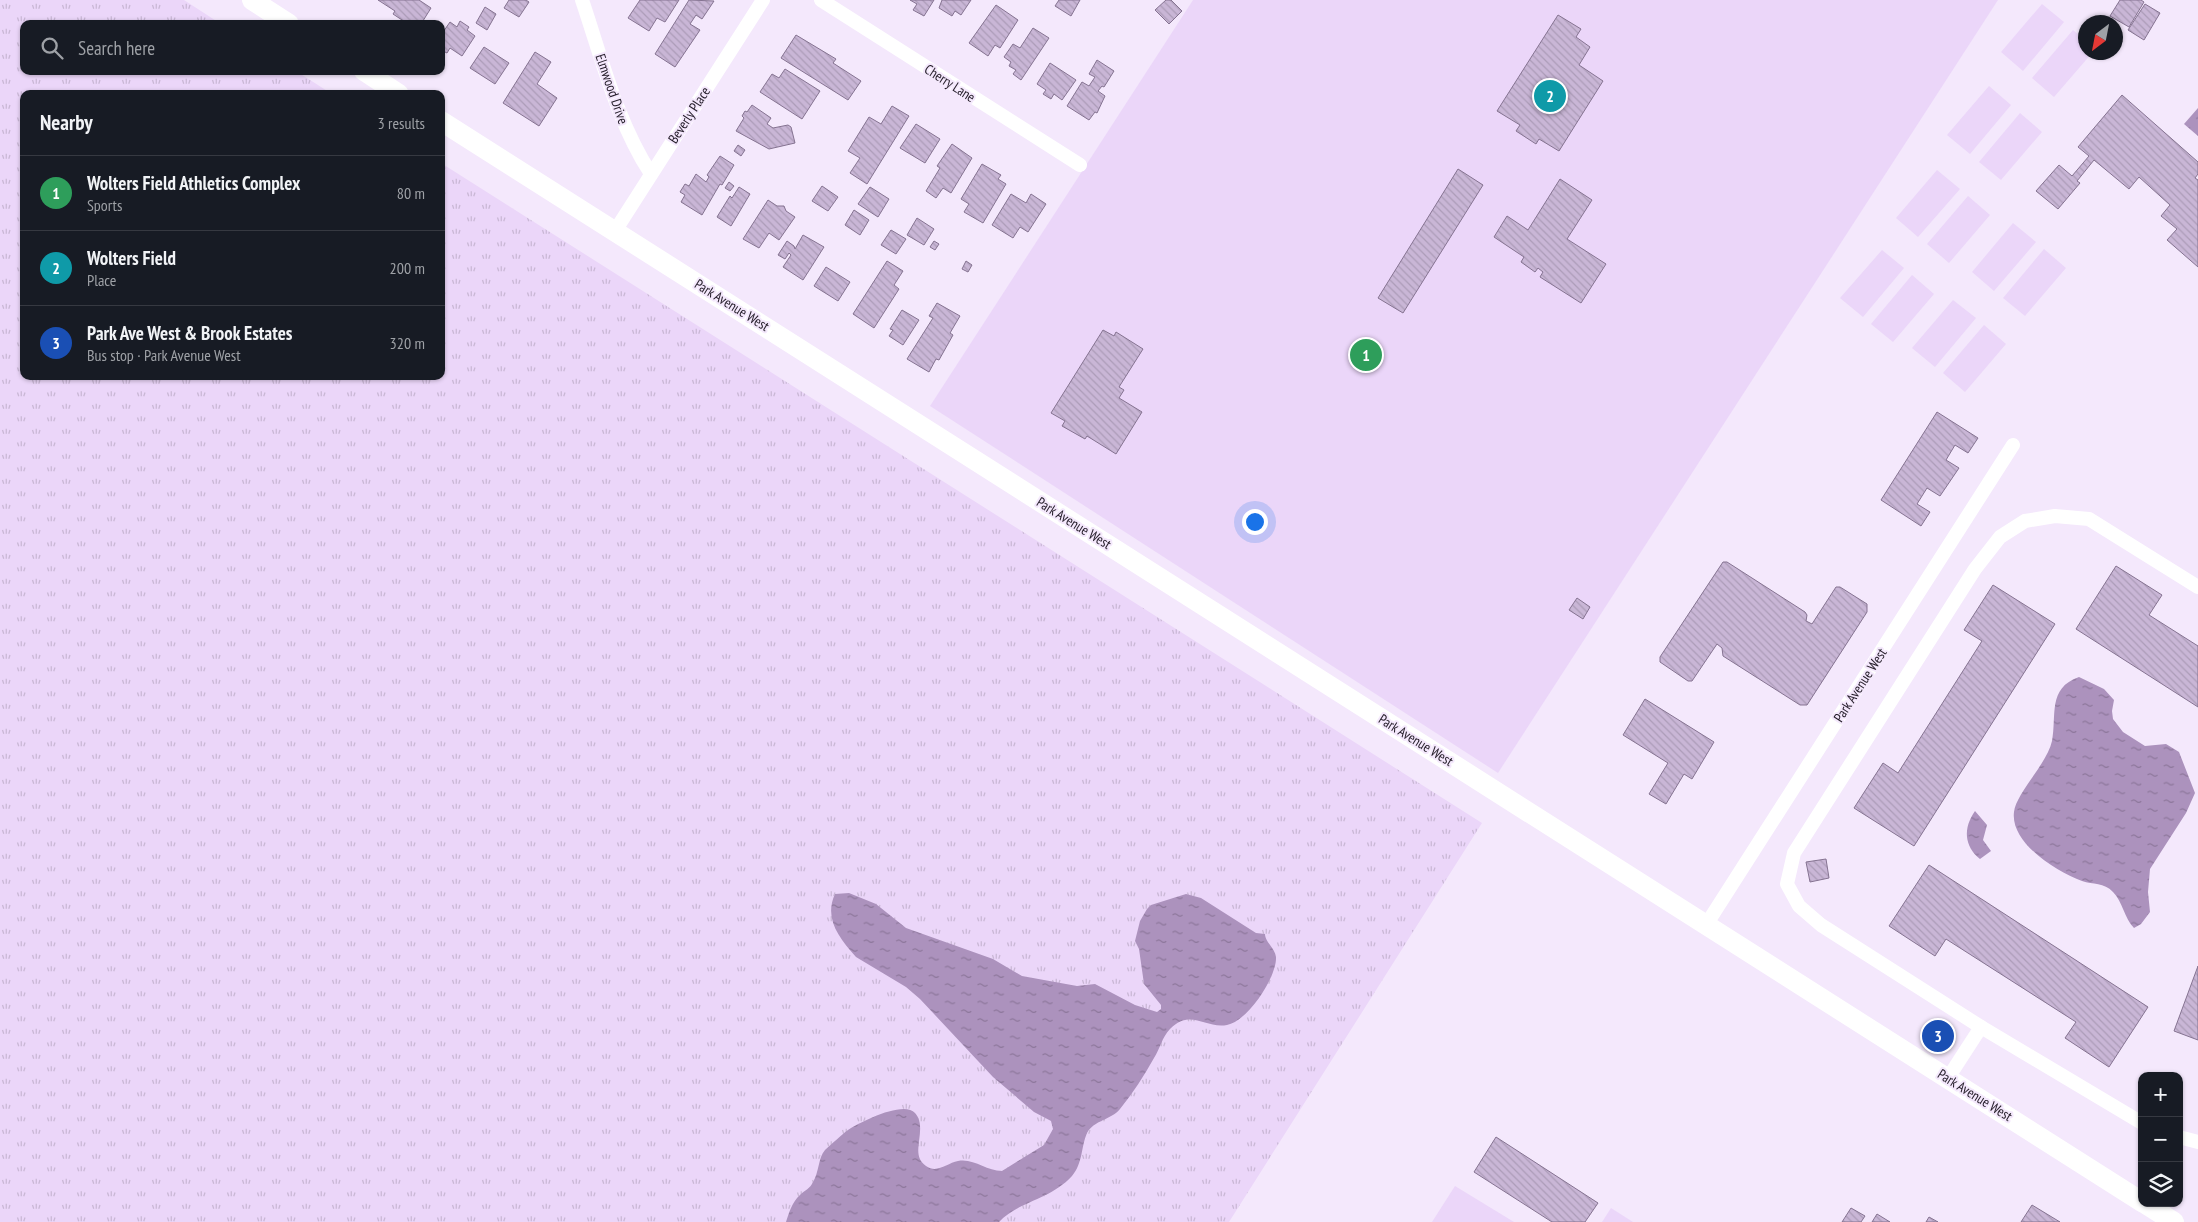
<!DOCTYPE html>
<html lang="en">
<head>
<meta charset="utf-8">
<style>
  :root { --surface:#171b24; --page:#20242c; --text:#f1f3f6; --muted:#9ea1a6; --line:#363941; --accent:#746800 }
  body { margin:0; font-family:"PT Sans Narrow",sans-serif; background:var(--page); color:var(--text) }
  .controls { position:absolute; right:15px; bottom:15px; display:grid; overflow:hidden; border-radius:10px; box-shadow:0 1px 4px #0004 }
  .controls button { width:45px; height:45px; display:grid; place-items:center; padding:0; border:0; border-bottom:1px solid var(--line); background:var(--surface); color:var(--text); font:25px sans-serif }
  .compass { position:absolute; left:2078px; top:15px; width:45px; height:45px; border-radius:50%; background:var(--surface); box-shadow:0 1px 4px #0004; rotate:212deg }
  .you { position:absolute; left:1254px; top:521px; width:18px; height:18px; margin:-12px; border:4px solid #fff; border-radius:50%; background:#1a73e8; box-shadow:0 0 0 8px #1a73e833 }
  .badge { display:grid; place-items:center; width:32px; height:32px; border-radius:50%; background:var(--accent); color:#fff; font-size:16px; font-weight:700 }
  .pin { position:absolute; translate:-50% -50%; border:2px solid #fff; box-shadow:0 1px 5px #0006 }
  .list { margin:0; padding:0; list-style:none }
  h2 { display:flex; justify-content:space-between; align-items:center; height:65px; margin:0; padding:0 20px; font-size:21px }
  h2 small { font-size:16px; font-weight:400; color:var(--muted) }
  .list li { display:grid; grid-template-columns:32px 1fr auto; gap:15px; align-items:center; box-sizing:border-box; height:75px; padding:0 20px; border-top:1px solid var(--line) }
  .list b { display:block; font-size:19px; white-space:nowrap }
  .list p { margin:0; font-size:16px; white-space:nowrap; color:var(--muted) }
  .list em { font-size:16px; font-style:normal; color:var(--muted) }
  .icon { flex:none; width:28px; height:28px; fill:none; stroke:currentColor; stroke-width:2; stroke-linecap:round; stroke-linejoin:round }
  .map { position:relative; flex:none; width:2198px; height:1222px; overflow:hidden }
  .search { position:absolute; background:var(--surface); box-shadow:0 1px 4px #0004; left:20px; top:20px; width:425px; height:55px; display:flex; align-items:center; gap:12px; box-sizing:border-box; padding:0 18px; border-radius:10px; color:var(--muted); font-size:19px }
  .panel { position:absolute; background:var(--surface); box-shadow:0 1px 4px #0004; left:20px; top:90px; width:425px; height:290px; border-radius:10px }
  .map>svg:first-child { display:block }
</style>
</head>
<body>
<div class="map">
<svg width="2198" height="1222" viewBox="0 0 2198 1222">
  <defs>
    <pattern id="grass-tufts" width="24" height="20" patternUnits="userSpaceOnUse" patternTransform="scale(1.25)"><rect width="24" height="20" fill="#ebd6f9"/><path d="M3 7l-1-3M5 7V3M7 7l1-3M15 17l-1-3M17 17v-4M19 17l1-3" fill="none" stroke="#c9b7d5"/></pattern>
    <pattern id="water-ripples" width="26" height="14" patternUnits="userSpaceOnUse" patternTransform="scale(1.25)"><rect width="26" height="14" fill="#ac92bd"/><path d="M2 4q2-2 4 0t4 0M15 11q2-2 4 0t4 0" fill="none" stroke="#8c769a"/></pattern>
    <pattern id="building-back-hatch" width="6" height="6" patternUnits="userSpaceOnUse" patternTransform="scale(1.25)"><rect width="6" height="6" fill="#c9b6d6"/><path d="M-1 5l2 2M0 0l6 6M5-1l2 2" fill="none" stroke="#ac9cb8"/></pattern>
  </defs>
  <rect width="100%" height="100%" fill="#f4e8fc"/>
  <polygon fill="url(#grass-tufts)" points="0,0 184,0 221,24 24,24 24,71 296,71 332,94 24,94 24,376 441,376 441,163 1482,823 1229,1222 0,1222"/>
  <g fill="#ebd6f9">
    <polygon points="1193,0 1998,0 1498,773 930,406"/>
    <polygon points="2042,4 2064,22 2023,71 2001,52"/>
    <polygon points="2073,30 2085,40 2086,52 2092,53 2054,97 2032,78"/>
    <polygon points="1989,86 2011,105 1970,154 1947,135"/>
    <polygon points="2020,113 2042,132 2001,180 1979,162"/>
    <polygon points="1937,170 1960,189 1918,237 1896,218"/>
    <polygon points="1968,196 1990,215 1949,263 1927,244"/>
    <polygon points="2013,223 2036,242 1994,291 1972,272"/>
    <polygon points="2044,249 2066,268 2025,316 2003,298"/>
    <polygon points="1882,250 1904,268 1863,317 1840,298"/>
    <polygon points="1912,275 1934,294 1893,342 1871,324"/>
    <polygon points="1953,300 1976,318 1935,367 1912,348"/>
    <polygon points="1984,325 2006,344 1965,392 1943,373"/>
    <polygon points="1455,1186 1514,1222 1432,1222"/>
    <polygon points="1611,1208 1633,1222 1602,1222"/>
  </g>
  <g fill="url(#water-ripples)">
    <polygon points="2198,108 2198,136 2184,124"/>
    <path d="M2079,677l25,12 10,11 -2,11 1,8 10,13 22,14 21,-2 13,8 16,41 -9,20 -36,56 -2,23 2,20 -9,12 -7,4c-10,-10 -11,-26 -21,-36 -9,-10 -20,-7 -31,-11 -25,-9 -72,-38 -68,-69 2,-19 33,-48 38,-71 5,-25 -5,-53 27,-64z"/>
    <path d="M1975,811l12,14 -4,15 8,11 -11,8c-16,-13 -17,-31 -5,-48z"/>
    <path d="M849,893l27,11 30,24 87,31 29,17 55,10 18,-2 40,21 22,7 4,-3v-4l-17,-21 -5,-35 -4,-8 5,-20 7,-12 4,-4 35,-11 15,4 55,35 9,1c0,8 10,14 11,23 1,20 -28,64 -49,68 -22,4 -36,-17 -57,4 -8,8 -10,20 -16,29 -10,18 -21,35 -34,51 -9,11 -26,11 -33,24 -6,14 -4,30 -15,43 -22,24 -53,25 -73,46h-213c3,-9 6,-20 14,-27 5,-5 10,-6 13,-13 6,-9 5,-24 12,-32 7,-6 16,-15 23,-20 12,-8 56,-30 67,-17 14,16 -7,41 11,53 11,8 21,-3 32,-5 16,-3 28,10 44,10l42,-26 9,-16 -2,-8 -17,-9 -41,-35 -73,-78 -14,-12 -50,-30c-18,-20 -32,-39 -21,-63z"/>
  </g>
  <g fill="url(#building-back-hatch)" stroke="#857391">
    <polygon points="378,0 419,0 431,8 421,24 408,24 393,14 395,11"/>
    <polygon points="509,0 526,0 529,2 519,17 504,8"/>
    <polygon points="640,0 679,0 665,22 657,18 649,31 628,18"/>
    <polygon points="689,0 714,1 702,19 696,15 690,24 700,30 675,67 655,54"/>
    <polygon points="910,0 934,0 924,16 913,10 917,4"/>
    <polygon points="942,0 971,0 961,15 955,11 952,16 939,8"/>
    <polygon points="1059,0 1080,0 1071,16 1055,6"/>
    <polygon points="1166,0 1171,0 1182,11 1169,24 1155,10"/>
    <polygon points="2120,0 2141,0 2144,2 2129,27 2110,16"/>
    <polygon points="2145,4 2160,13 2144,40 2128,30"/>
    <polygon points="996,5 1018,20 1000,48 995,45 988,56 969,43"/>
    <polygon points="485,7 496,14 487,30 476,23"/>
    <polygon points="1558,15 1581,29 1576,37 1590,47 1579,65 1603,81 1559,151 1539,139 1536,144 1516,131 1520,125 1497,111"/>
    <polygon points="460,21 469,27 467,30 475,36 462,56 450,48 447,53 441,50 441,35 450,22 457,27"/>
    <polygon points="1033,28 1049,38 1021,80 1013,74 1016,70 1009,66 1011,62 1004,57 1013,44 1020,48"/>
    <polygon points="796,35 836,59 833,63 861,81 848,100 781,58"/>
    <polygon points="484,47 509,63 495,84 470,68"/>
    <polygon points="535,52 551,62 537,84 557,98 539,126 503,103"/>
    <polygon points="1097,60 1114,71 1104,87 1102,86 1098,91 1105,96 1097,113 1095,112 1089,120 1067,106 1082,82 1089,86 1095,77 1089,74"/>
    <polygon points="1050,63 1076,80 1062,100 1054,94 1051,99 1043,94 1046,90 1037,84"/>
    <polygon points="785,69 820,91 802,119 760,92 772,74 779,78"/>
    <polygon points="2122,95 2198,162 2198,174 2195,178 2198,180 2198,267 2167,240 2177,229 2161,216 2170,205 2139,177 2129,189 2094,160 2077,181 2080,183 2058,209 2036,191 2059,165 2072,176 2089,156 2078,147"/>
    <polygon points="752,105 771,118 767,124 773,128 788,125 791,127 795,143 769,149 736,131 744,118 742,116 745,111 747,112"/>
    <polygon points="892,106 909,116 867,184 850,173 860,158 848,151 869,117 881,124"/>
    <polygon points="916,124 940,139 925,163 900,148"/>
    <polygon points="952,144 972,158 951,193 943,188 936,198 926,191 940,168 937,166"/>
    <polygon points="738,145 745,150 741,156 734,151"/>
    <polygon points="720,156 734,165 722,185 720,184 702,215 681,202 685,195 680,192 685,184 689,186 696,174 706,182 709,177 707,175"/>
    <polygon points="982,164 1001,175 998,179 1006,184 983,223 964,212 969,204 961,199"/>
    <polygon points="1458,169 1483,185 1403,313 1378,298"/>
    <polygon points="1560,179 1592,200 1567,239 1606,264 1581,303 1540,277 1543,272 1538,268 1535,272 1521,262 1524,257 1494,237 1507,216 1528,230"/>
    <polygon points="729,182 734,186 730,191 725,188"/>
    <polygon points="822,186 838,197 828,211 812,201"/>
    <polygon points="739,187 750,194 731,226 717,217 730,196 732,198"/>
    <polygon points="870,187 889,199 878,217 858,204"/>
    <polygon points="1011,194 1026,203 1031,194 1046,204 1028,232 1020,227 1013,238 992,225"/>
    <polygon points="768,200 777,206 784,206 786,211 795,217 779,240 769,233 759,248 743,239"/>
    <polygon points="854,210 869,220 860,235 845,225"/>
    <polygon points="917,218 934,229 924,245 907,235"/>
    <polygon points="891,230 906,239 896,254 881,245"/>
    <polygon points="803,235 824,247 803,280 783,267 791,255 789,253 785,259 778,255 787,241 794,246 795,249"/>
    <polygon points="934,241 939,244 935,250 930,247"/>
    <polygon points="887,261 903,271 894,285 899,289 874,328 853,314"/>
    <polygon points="966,261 972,265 968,272 962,269"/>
    <polygon points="826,267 850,282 838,301 814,286"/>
    <polygon points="937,303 960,316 950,333 953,335 939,360 936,359 929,372 907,359 933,318 929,316"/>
    <polygon points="902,310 919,320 903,345 889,336 893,330 890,329"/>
    <polygon points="1103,330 1114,336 1116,332 1143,349 1119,387 1124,390 1119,398 1142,412 1116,454 1087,436 1085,439 1062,426 1065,421 1051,413"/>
    <polygon points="1937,412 1978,438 1968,453 1955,445 1946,460 1959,468 1940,496 1927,488 1917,504 1930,512 1921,526 1881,500"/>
    <polygon points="1723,562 1727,562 1805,612 1807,615 1806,621 1812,624 1836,587 1840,587 1867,604 1867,612 1807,705 1800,705 1723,656 1722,648 1717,644 1692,681 1688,681 1660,662 1660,657"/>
    <polygon points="2116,566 2162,595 2149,615 2198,646 2198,707 2076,629"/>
    <polygon points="1993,585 2055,624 1914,846 1854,808 1883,763 1898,773 1982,641 1964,630"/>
    <polygon points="1577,598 1590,607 1583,619 1569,610"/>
    <polygon points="1645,699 1714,742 1692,779 1684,774 1666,804 1649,794 1668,763 1623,735"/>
    <polygon points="1826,859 1829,878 1810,882 1806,862"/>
    <polygon points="1929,865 2148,1007 2109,1067 2065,1038 2076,1022 1946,939 1935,956 1889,926"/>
    <polygon points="2198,966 2198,1040 2174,1031"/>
    <polygon points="1496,1137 1598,1203 1585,1222 1552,1222 1474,1172"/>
    <polygon points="2032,1205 2060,1222 2021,1222"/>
    <polygon points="1851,1208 1865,1216 1861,1222 1842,1222"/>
    <polygon points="1877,1214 1890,1222 1872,1222"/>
    <polygon points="1929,1217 1938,1222 1926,1222"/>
  </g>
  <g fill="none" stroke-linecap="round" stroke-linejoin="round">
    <g stroke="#fff" stroke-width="14">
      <path d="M582,0c20,59 35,122 69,174"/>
      <polyline points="821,0 1080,165"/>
      <polyline points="615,231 763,0"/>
      <polyline points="1706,925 2013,445"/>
      <polyline points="1948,1078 1981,1027"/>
      <polyline points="2142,1123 1981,1027 1821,925 1799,906 1787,884 1794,853 1975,569 2000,537 2025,521 2055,516 2089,519 2198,587"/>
      <polyline points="2179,1137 2198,1142"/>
    </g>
    <g stroke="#fff" stroke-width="20">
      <polyline points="252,0 289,24"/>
      <polyline points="364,71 399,94"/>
      <polyline points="441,121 2142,1202"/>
      <polyline points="2144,1203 2174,1222"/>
    </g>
  </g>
  <g text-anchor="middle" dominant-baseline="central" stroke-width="4" stroke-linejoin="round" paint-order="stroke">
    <g font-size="14" fill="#221b27" stroke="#f4e8fc">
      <text transform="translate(950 83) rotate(33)">Cherry Lane</text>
      <text transform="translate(612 89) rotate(71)">Elmwood Drive</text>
      <text transform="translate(689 115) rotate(-57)">Beverly Place</text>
      <text transform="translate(732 305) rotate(32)">Park Avenue West</text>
      <text transform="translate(1074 523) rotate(32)">Park Avenue West</text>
      <text transform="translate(1860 685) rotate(-57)">Park Avenue West</text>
      <text transform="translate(1416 740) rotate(32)">Park Avenue West</text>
      <text transform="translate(1975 1095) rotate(32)">Park Avenue West</text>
    </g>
  </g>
</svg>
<div class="controls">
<button>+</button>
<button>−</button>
<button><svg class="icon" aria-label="layers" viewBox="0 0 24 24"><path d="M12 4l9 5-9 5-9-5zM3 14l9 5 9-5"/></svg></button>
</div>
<svg class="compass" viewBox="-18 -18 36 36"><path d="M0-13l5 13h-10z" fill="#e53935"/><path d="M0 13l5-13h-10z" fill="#9ea1a6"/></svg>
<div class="you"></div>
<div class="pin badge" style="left:1366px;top:355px;background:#2e9e5b">1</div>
<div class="pin badge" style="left:1550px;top:96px;background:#0f9aa8">2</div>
<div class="pin badge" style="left:1938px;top:1036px;background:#1a4fb4">3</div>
<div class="search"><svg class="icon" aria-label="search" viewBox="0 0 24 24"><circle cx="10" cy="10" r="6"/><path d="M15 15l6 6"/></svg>Search here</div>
<section class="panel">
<h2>Nearby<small>3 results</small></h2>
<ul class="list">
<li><span class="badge" style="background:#2e9e5b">1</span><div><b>Wolters Field Athletics Complex</b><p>Sports</p></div><em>80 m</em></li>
<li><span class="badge" style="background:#0f9aa8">2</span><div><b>Wolters Field</b><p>Place</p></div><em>200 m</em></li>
<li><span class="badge" style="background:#1a4fb4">3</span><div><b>Park Ave West &amp; Brook Estates</b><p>Bus stop · Park Avenue West</p></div><em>320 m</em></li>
</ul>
</section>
</div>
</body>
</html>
